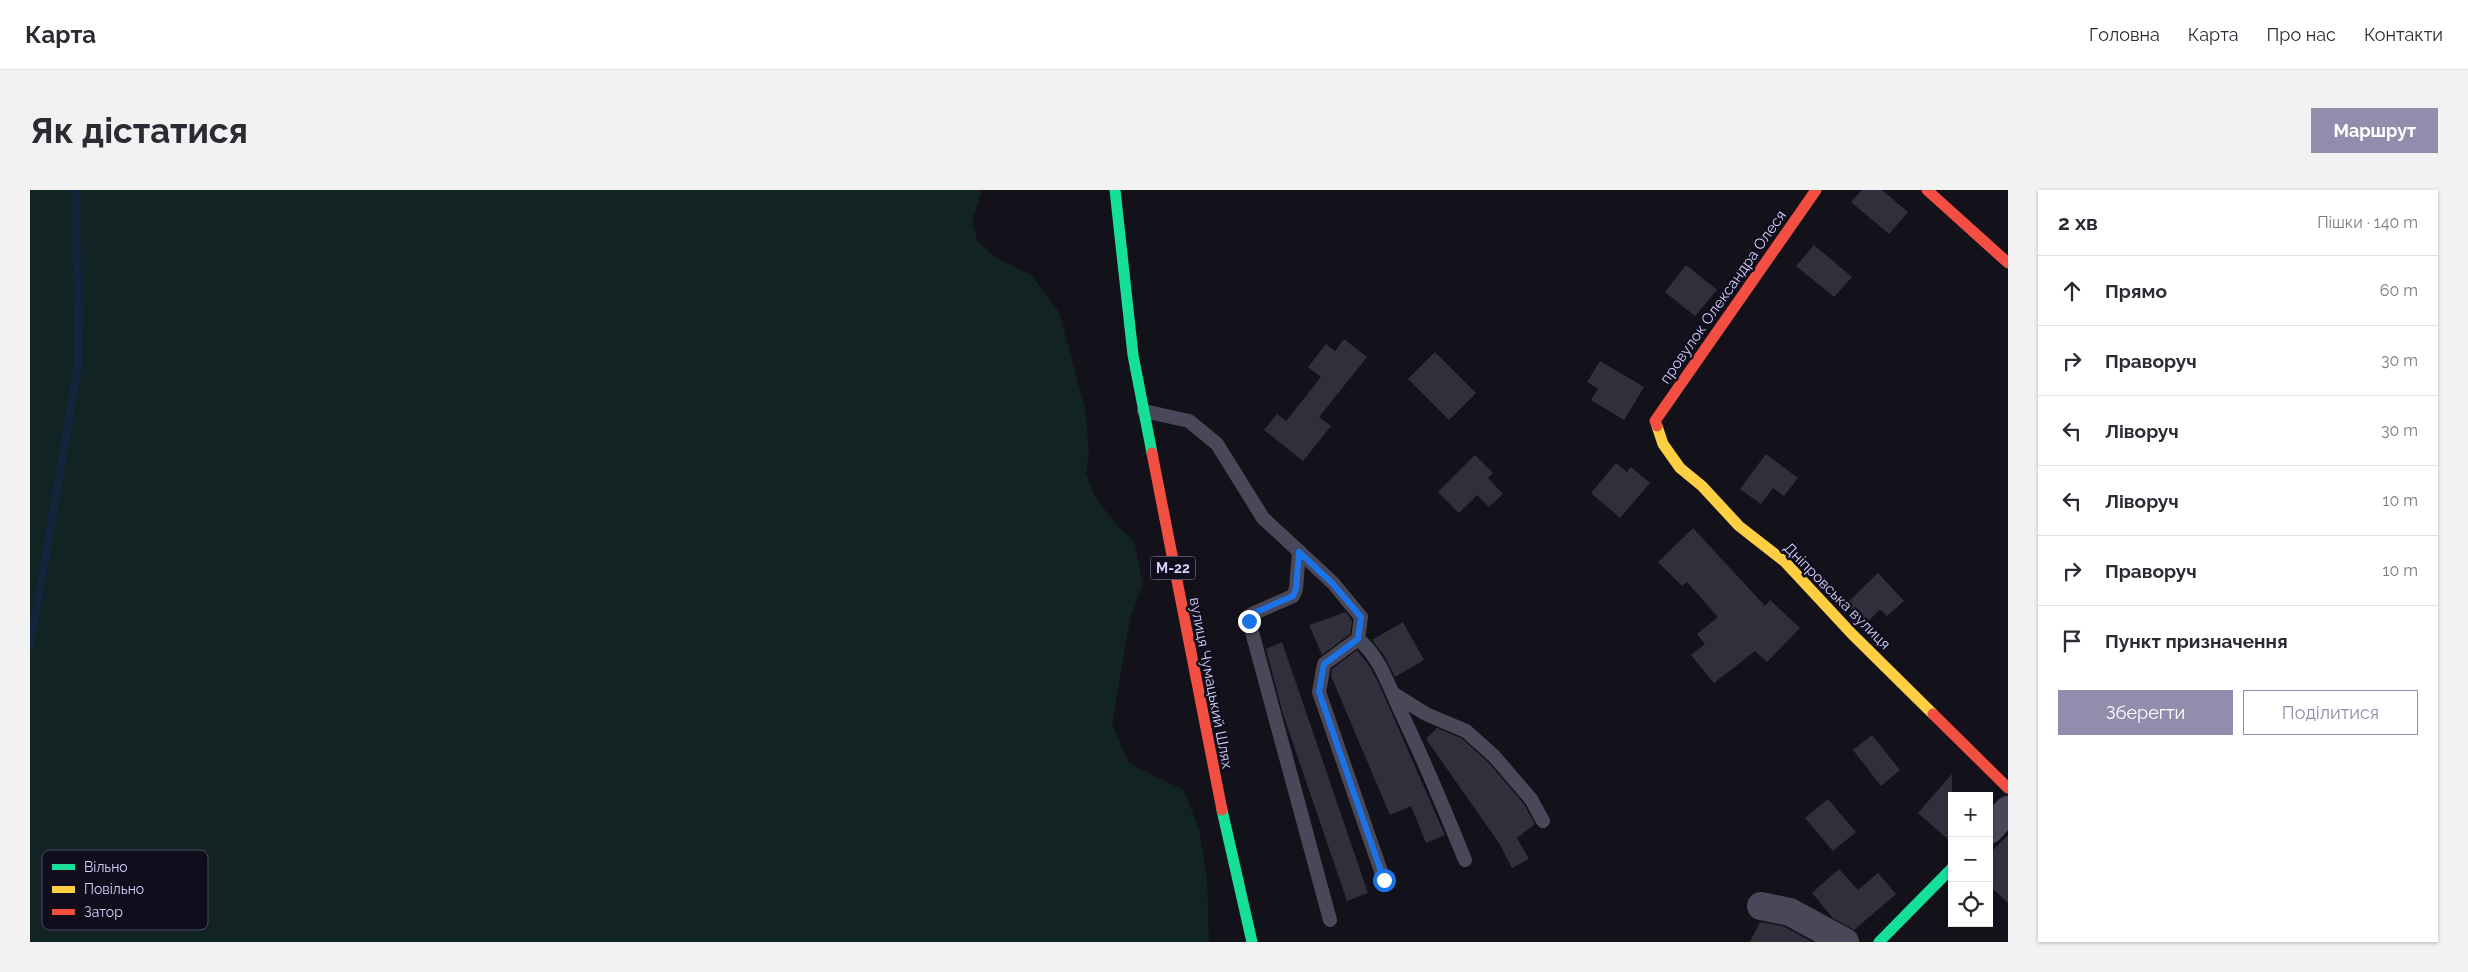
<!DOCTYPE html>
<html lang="uk">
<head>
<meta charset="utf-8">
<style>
  :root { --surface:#fff; --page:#f2f2f3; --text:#2b2b33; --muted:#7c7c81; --line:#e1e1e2; --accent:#908eac }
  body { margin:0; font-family:Raleway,sans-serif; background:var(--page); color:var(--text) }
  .controls { position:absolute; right:15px; bottom:15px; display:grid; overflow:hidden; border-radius:0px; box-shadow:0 1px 4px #0004 }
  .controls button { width:45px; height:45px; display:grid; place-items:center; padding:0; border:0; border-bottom:1px solid var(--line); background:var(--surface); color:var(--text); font:25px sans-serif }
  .stop { position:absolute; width:15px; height:15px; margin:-11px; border:4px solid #1a73e8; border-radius:50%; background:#fff }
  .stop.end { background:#1a73e8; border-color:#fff; box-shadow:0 1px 5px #0008 }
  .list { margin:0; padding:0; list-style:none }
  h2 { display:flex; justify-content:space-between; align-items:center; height:65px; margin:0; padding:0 20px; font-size:21px }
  h2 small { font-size:16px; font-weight:400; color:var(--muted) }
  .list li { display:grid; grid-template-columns:32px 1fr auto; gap:15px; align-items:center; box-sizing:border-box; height:70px; padding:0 20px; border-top:1px solid var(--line) }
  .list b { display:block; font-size:19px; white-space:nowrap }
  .list em { font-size:16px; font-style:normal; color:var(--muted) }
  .actions { display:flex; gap:10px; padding:15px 20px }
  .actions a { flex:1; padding:11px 0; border:1px solid var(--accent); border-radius:0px; text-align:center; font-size:18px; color:var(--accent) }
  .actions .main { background:var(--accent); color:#fff }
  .icon { flex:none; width:28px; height:28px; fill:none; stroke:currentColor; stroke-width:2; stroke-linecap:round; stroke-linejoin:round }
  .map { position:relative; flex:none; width:1978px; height:752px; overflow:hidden; border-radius:0px }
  header { display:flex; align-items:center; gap:30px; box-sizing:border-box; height:70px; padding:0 25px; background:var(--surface); border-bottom:1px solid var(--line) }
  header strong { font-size:24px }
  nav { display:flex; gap:28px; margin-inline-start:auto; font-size:18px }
  .intro { display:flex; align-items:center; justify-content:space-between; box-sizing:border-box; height:120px; padding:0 30px }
  h1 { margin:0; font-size:35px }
  .button { padding:12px 22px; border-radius:0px; background:var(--accent); color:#fff; font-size:18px; font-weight:700 }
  main { display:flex; gap:30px; padding:0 30px }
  aside { flex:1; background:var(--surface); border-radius:0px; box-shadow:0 1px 4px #0004 }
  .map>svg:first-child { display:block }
</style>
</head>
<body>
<header>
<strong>Карта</strong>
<nav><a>Головна</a><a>Карта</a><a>Про нас</a><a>Контакти</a></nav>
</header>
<div class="intro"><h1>Як дістатися</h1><a class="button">Маршрут</a></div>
<main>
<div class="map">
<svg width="1978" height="752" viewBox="0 0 1978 752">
  <rect width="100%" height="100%" fill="#13121a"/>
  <polygon fill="#122324" points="0,0 952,0 942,32 948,52 965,67 1001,85 1029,122 1055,218 1059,261 1056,284 1064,305 1087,336 1104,351 1113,394 1100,429 1082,535 1100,574 1154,600 1169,640 1177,688 1179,752 0,752"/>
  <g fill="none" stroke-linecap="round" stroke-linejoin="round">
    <polyline stroke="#13253d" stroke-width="8" points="0,456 48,176 46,0"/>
  </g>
  <g fill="#312f3c">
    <polygon points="1832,0 1852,0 1878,22 1859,44 1821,12"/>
    <polygon points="1784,55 1822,87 1804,107 1766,76"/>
    <polygon points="1656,75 1687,100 1665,126 1635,102"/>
    <polygon points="1314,149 1337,167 1289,227 1301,236 1273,271 1234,240 1247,224 1256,231 1291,187 1278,177 1296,154 1305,161"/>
    <polygon points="1405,162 1446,203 1419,230 1378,189"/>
    <polygon points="1570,171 1614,197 1594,230 1561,210 1568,199 1557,192"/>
    <polygon points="1736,264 1768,288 1754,306 1743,298 1731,314 1710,299"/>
    <polygon points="1445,265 1463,283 1458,288 1473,304 1459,317 1447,305 1429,323 1408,302"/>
    <polygon points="1586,273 1597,282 1601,277 1620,293 1590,328 1561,303"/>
    <polygon points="1663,338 1735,416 1740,410 1770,438 1737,472 1725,461 1684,493 1661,465 1675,454 1667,444 1688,427 1657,392 1652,396 1628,372"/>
    <polygon points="1848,383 1874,411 1857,426 1850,419 1836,434 1816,414"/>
    <polygon points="1316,422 1322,431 1320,444 1292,465 1279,435"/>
    <polygon points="1373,432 1394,470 1365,487 1355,467 1342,450"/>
    <polygon points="1252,452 1338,703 1317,711 1253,524 1236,459"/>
    <polygon points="1327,460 1340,477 1349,494 1415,645 1396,653 1381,616 1360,625 1301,486 1302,479"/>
    <polygon points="1407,538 1431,548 1458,572 1494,614 1505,634 1487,648 1499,669 1482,678 1469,653 1396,549"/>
    <polygon points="1842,545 1870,580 1851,596 1823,560"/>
    <polygon points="1922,584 1922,653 1888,623"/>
    <polygon points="1798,609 1826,642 1803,661 1775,628"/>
    <polygon points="1978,645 1978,713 1959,695 1959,664"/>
    <polygon points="1809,679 1828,700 1848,683 1866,704 1824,740 1803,728 1782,703"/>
    <polygon points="1730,732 1753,736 1782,752 1720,752"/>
  </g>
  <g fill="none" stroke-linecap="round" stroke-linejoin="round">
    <g stroke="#484859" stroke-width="14">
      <polyline points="1114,221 1159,231 1187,254 1233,328 1303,393 1331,427 1328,449 1294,474 1289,502 1354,690"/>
      <polyline points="1269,361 1266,399 1263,406 1222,424 1219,431 1300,730"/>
      <path d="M1328,449c21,17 30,45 41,69 24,50 45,100 66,152"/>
      <polyline points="1364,504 1396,524 1436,541 1464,566 1501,609 1513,631"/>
    </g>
    <g stroke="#484859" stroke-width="28">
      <polyline points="1959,640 1978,620"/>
      <polyline points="1731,716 1760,722 1815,752"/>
    </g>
    <g stroke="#16e098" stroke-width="11">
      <polyline points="1085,0 1103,165 1122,263"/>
      <polyline points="1192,620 1222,752"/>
      <polyline points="1849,752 1922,678"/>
    </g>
    <polyline stroke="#ffcf43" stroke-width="11" points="1627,236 1633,254 1650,278 1672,296 1709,336 1755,372 1822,444 1903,524"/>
    <g stroke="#f24e42" stroke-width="11">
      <polyline points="1897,0 1978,73"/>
      <polyline points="1627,236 1625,231 1786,0"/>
      <polyline points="1122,263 1192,620"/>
      <polyline points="1903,524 1978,598"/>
    </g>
  </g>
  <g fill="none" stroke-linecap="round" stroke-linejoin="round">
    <polyline stroke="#1a73e8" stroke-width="6" points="1219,431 1222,424 1263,406 1266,399 1269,362 1302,393 1331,427 1328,449 1294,474 1289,502 1354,690"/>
  </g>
  <g text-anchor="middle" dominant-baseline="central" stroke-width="5" stroke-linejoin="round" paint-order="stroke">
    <rect fill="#100e1d" stroke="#9896b8" stroke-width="1" x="1120.5" y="366.5" width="45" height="23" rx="4"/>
    <g font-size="14" font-weight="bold" fill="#d3d0fa">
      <text x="1143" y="378">М-22</text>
    </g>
    <g font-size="15" fill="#d3d0fa" stroke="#100e1d">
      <text transform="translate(1693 107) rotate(-55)">провулок Олександра Олеся</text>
      <text transform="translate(1807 406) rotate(45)">Дніпровська вулиця</text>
      <text transform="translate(1181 493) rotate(79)">вулиця Чумацький Шлях</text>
    </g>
  </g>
  <rect x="12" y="660" width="166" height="80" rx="8" fill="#100e1d" stroke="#4a485f" stroke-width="1"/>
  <rect x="22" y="674" width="23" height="6" fill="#16e098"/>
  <rect x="22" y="696" width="23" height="7" fill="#ffcf43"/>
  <rect x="22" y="719" width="23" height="6" fill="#f24e42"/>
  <g font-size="14" fill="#d3d0fa">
    <text x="54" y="682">Вільно</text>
    <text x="54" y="704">Повільно</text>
    <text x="54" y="727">Затор</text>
  </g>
</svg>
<div class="controls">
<button>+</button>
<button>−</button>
<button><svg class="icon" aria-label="locate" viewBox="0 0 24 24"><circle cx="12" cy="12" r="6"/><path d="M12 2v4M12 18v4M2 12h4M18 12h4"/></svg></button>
</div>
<div class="stop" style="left:1354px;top:690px"></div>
<div class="stop end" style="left:1219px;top:431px"></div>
</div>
<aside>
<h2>2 хв<small>Пішки · 140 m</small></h2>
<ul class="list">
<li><svg class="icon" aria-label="ahead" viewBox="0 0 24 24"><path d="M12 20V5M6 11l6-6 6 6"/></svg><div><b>Прямо</b></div><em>60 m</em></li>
<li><svg class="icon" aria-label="right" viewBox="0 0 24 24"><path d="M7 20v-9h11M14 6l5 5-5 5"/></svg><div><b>Праворуч</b></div><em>30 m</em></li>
<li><svg class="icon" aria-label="left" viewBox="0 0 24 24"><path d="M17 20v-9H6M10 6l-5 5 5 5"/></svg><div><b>Ліворуч</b></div><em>30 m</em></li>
<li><svg class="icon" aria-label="left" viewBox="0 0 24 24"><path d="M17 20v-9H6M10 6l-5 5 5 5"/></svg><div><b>Ліворуч</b></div><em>10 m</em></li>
<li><svg class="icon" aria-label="right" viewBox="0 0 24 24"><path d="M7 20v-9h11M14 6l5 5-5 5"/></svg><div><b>Праворуч</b></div><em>10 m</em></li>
<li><svg class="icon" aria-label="arrive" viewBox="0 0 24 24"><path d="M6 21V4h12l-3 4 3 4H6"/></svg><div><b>Пункт призначення</b></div></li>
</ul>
<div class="actions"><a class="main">Зберегти</a><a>Поділитися</a></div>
</aside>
</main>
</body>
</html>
